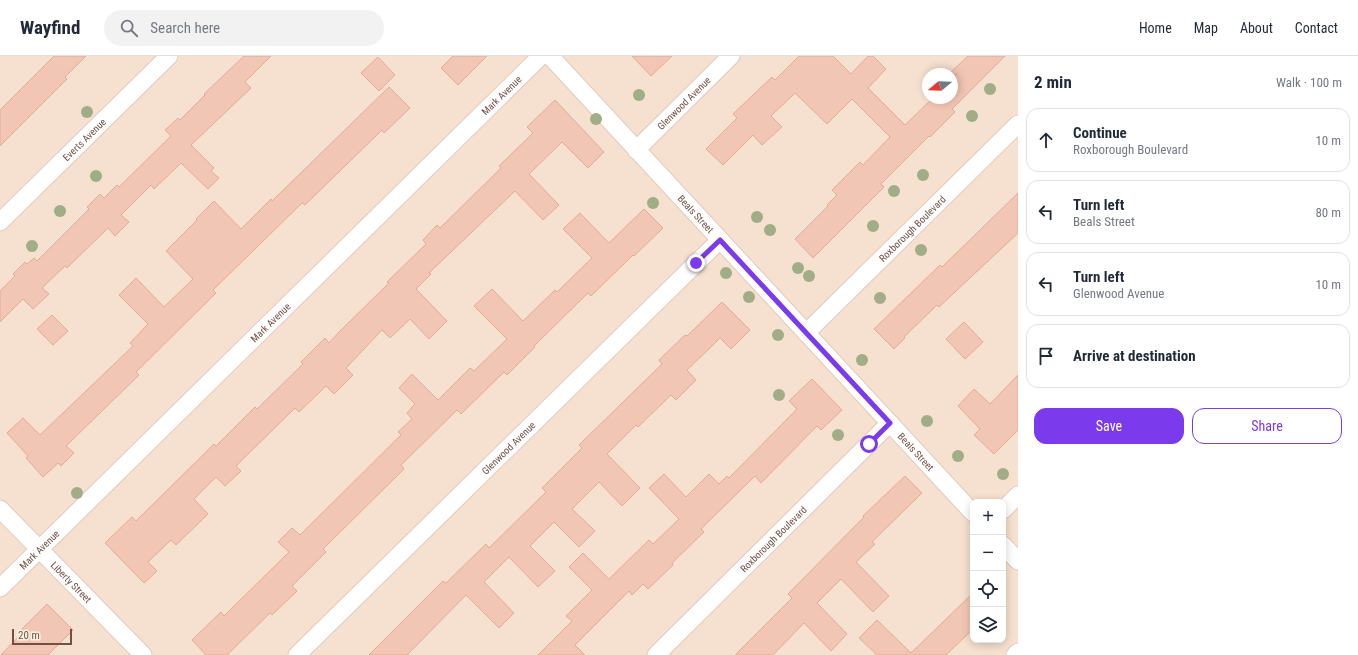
<!DOCTYPE html>
<html lang="en">
<head>
<meta charset="utf-8">
<style>
  :root { --surface:#fff; --page:#f2f2f3; --text:#1f2937; --muted:#747a83; --line:#e0e1e3; --accent:#7c3aed }
  body { margin:0; font-family:"Roboto Condensed",sans-serif; background:var(--page); color:var(--text) }
  .controls { position:absolute; right:12px; bottom:12px; display:grid; overflow:hidden; border-radius:8px; box-shadow:0 2px 10px #0003 }
  .controls button { width:36px; height:36px; display:grid; place-items:center; padding:0; border:0; border-bottom:1px solid var(--line); background:var(--surface); color:var(--text); font:20px sans-serif }
  .compass { position:absolute; left:922px; top:12px; width:36px; height:36px; border-radius:50%; background:var(--surface); box-shadow:0 2px 10px #0003; rotate:251deg }
  .scale { position:absolute; left:12px; bottom:10px; width:60px; box-sizing:border-box; padding-left:4px; border:2px solid #725046; border-top:0; font-size:11px; line-height:14px; white-space:nowrap; color:#725046; -webkit-text-stroke:3px #fff1e4; paint-order:stroke }
  .stop { position:absolute; width:12px; height:12px; margin:-9px; border:3px solid #7c3aed; border-radius:50%; background:#fff }
  .stop.end { background:#7c3aed; border-color:#fff; box-shadow:0 1px 4px #0008 }
  .list { margin:0; padding:0; list-style:none }
  h2 { display:flex; justify-content:space-between; align-items:center; height:52px; margin:0; padding:0 16px; font-size:17px }
  h2 small { font-size:13px; font-weight:400; color:var(--muted) }
  .list li { display:grid; grid-template-columns:26px 1fr auto; gap:12px; align-items:center; box-sizing:border-box; height:64px; margin:0 8px 8px; padding:0 8px; border:1px solid var(--line); border-radius:12px }
  .list b { display:block; font-size:15px; white-space:nowrap }
  .list p { margin:0; font-size:13px; white-space:nowrap; color:var(--muted) }
  .list em { font-size:13px; font-style:normal; color:var(--muted) }
  .actions { display:flex; gap:8px; padding:12px 16px }
  .actions a { flex:1; padding:9px 0; border:1px solid var(--accent); border-radius:12px; text-align:center; font-size:14px; color:var(--accent) }
  .actions .main { background:var(--accent); color:#fff }
  .icon { flex:none; width:22px; height:22px; fill:none; stroke:currentColor; stroke-width:2; stroke-linecap:round; stroke-linejoin:round }
  .map { position:relative; flex:none; width:1018px; height:599px; overflow:hidden }
  header { display:flex; align-items:center; gap:24px; box-sizing:border-box; height:56px; padding:0 20px; background:var(--surface); border-bottom:1px solid var(--line) }
  header strong { font-size:19px }
  nav { display:flex; gap:22px; margin-inline-start:auto; font-size:14px }
  .search { width:280px; height:36px; background:var(--page); display:flex; align-items:center; gap:10px; box-sizing:border-box; padding:0 14px; border-radius:22px; color:var(--muted); font-size:15px }
  main { display:flex }
  aside { flex:1; background:var(--surface) }
  .map>svg:first-child { display:block }
</style>
</head>
<body>
<header>
<strong>Wayfind</strong>
<div class="search"><svg class="icon" aria-label="search" viewBox="0 0 24 24"><circle cx="10" cy="10" r="6"/><path d="M15 15l6 6"/></svg>Search here</div>
<nav><a>Home</a><a>Map</a><a>About</a><a>Contact</a></nav>
</header>
<main>
<div class="map">
<svg width="1018" height="599" viewBox="0 0 1018 599">
  <rect width="100%" height="100%" fill="#fcedde"/>
  <path fill="#f6e0cf" fill-rule="evenodd" d="M0,0h1018v599h-1018zM928,18h24v24h-24zM973,446h30v138h-30z"/>
  <g fill="#f2c6b5" stroke="#e5aa95">
    <polygon points="54,0 86,0 65,21 67,23 0,90 0,54"/>
    <polygon points="244,0 271,0 245,26 251,32 191,89 214,112 211,115 219,122 208,133 181,107 154,133 151,129 121,159 129,166 115,180 108,172 67,212 65,210 42,232 49,238 33,253 23,243 0,266 0,235 15,220 13,218 25,206 27,208 34,202 37,205 89,153 87,151 100,138 104,142 117,129 119,131 171,80 165,74 178,62 180,64 205,39 204,38"/>
    <polygon points="453,0 487,0 458,29 441,12"/>
    <polygon points="632,0 672,0 651,20"/>
    <polygon points="799,0 833,0 851,18 868,0 873,0 886,13 868,32 905,69 933,42 952,42 952,23 957,18 949,18 968,0 1005,0 952,53 955,56 930,81 929,80 881,128 884,131 813,202 795,183 828,150 827,149 837,139 832,134 860,106 863,109 890,81 852,43 827,68 795,37 771,60 782,71 762,89 753,79 723,109 706,93 737,62 733,58 772,21 775,24"/>
    <polygon points="378,1 395,19 379,35 361,17"/>
    <polygon points="389,31 410,52 384,77 382,74 305,149 302,147 213,234 216,237 136,316 139,319 66,390 74,397 61,410 58,407 43,421 26,402 28,400 7,377 23,362 40,379 133,290 130,287 148,268 119,239 136,222 164,251 193,223 166,195 197,164 196,163 214,145 241,173 271,143 272,145"/>
    <polygon points="555,44 604,96 588,112 562,86 529,118 559,149 543,164 515,135 429,217 431,218 416,233 447,265 429,283 410,263 390,282 382,274 346,312 353,319 334,338 326,330 299,356 295,352 236,410 241,415 225,430 216,421 194,443 208,458 176,489 171,484 148,506 157,515 144,527 105,487 132,461 136,465 214,388 216,390 255,351 257,353 303,308 301,306 325,282 329,287 340,275 389,227 387,226 426,188 423,184 437,169 440,172 501,112 499,110 533,77 527,71"/>
    <polygon points="1018,137 1018,177 939,251 937,249 904,281 905,282 894,293 874,273 940,209 942,211"/>
    <polygon points="644,153 663,172 634,200 633,199 591,240 588,237 534,290 535,291 507,319 504,316 461,358 457,354 401,409 404,413 323,493 326,496 292,530 297,535 272,559 270,557 227,599 206,599 192,584 221,556 224,560 289,496 278,486 292,472 300,479 401,379 398,376 412,363 407,357 415,348 399,332 412,318 438,344 470,312 474,315 507,283 474,250 492,233 523,265 555,234 557,236 592,202 563,173 580,157 609,187"/>
    <polygon points="722,246 750,274 731,293 720,282 712,290 687,314 696,324 676,344 671,339 638,371 636,369 607,398 640,432 622,450 599,426 572,453 595,475 579,491 554,466 530,490 555,515 538,531 509,501 484,526 514,557 499,572 466,539 407,599 369,599 443,525 446,527 486,488 489,492 546,436 542,432 582,392 579,389 662,308 659,304 685,279 687,280"/>
    <polygon points="52,259 68,275 53,289 37,273"/>
    <polygon points="964,266 983,286 965,303 946,283"/>
    <polygon points="1018,319 1018,374 994,398 974,379 980,373 958,350 974,333 990,348"/>
    <polygon points="812,323 842,354 821,374 817,370 761,427 755,420 701,473 704,476 672,507 673,509 648,533 643,528 632,539 629,535 575,589 585,599 538,599 572,565 566,560 592,534 569,511 583,497 609,523 649,484 653,488 679,463 649,432 664,418 686,441 709,418 719,428 727,420 729,422 797,353 789,345"/>
    <polygon points="905,420 922,437 872,486 875,488 856,506 889,540 873,556 841,523 817,547 847,578 831,595 804,567 773,599 735,599 792,542 788,538 864,461 863,460"/>
    <polygon points="973,537 973,573 946,599 877,599 859,582 877,564 911,597"/>
    <polygon points="47,548 73,574 48,599 1,599 21,578 19,576"/>
  </g>
  <g fill="none" stroke-linecap="round" stroke-linejoin="round">
    <defs>
      <g id="street">
        <path id="s1" d="M550,0l423,457"/>
        <path id="s2" d="M636,94l95,-94"/>
        <path id="s3" d="M0,166l169,-166"/>
        <path id="s4" d="M806,277l212,-209"/>
        <path id="s5" d="M0,453l143,146"/>
        <polyline points="1003,454 1018,439"/>
        <polyline points="1003,489 1018,505"/>
        <path id="s6" d="M0,532l541,-532"/>
        <path id="s7" d="M297,599l423,-415"/>
        <path id="s8" d="M656,599l234,-232"/>
        <polyline points="1015,599 1018,596"/>
      </g>
    </defs>
    <use href="#street" stroke="#e2cabd" stroke-width="19"/>
    <use href="#street" stroke="#fff" stroke-width="17"/>
  </g>
  <g fill="#a1ad86">
    <circle cx="990" cy="33" r="6"/>
    <circle cx="639" cy="39" r="6"/>
    <circle cx="87" cy="56" r="6"/>
    <circle cx="972" cy="60" r="6"/>
    <circle cx="596" cy="63" r="6"/>
    <circle cx="923" cy="119" r="6"/>
    <circle cx="96" cy="120" r="6"/>
    <circle cx="894" cy="135" r="6"/>
    <circle cx="653" cy="147" r="6"/>
    <circle cx="60" cy="155" r="6"/>
    <circle cx="757" cy="161" r="6"/>
    <circle cx="873" cy="170" r="6"/>
    <circle cx="770" cy="174" r="6"/>
    <circle cx="32" cy="190" r="6"/>
    <circle cx="921" cy="194" r="6"/>
    <circle cx="798" cy="212" r="6"/>
    <circle cx="726" cy="217" r="6"/>
    <circle cx="809" cy="220" r="6"/>
    <circle cx="749" cy="241" r="6"/>
    <circle cx="880" cy="242" r="6"/>
    <circle cx="778" cy="279" r="6"/>
    <circle cx="862" cy="304" r="6"/>
    <circle cx="779" cy="339" r="6"/>
    <circle cx="927" cy="365" r="6"/>
    <circle cx="838" cy="379" r="6"/>
    <circle cx="958" cy="400" r="6"/>
    <circle cx="1003" cy="418" r="6"/>
    <circle cx="77" cy="437" r="6"/>
  </g>
  <g fill="none" stroke-linecap="round" stroke-linejoin="round">
    <polyline stroke="#7c3aed" stroke-width="5" points="696,207 720,184 890,367 869,388"/>
  </g>
  <g text-anchor="middle" dominant-baseline="central" stroke-width="3" stroke-linejoin="round" paint-order="stroke">
    <g font-size="10" fill="#725046" stroke="#fff1e4">
      <text stroke="none"><textPath href="#s6" startOffset="703">Mark Avenue</textPath></text>
      <text stroke="none"><textPath href="#s2" startOffset="67">Glenwood Avenue</textPath></text>
      <text stroke="none"><textPath href="#s3" startOffset="118">Everts Avenue</textPath></text>
      <text stroke="none"><textPath href="#s1" startOffset="215">Beals Street</textPath></text>
      <text stroke="none"><textPath href="#s4" startOffset="149">Roxborough Boulevard</textPath></text>
      <text stroke="none"><textPath href="#s6" startOffset="379">Mark Avenue</textPath></text>
      <text stroke="none"><textPath href="#s7" startOffset="296">Glenwood Avenue</textPath></text>
      <text stroke="none"><textPath href="#s1" startOffset="539">Beals Street</textPath></text>
      <text stroke="none"><textPath href="#s8" startOffset="165">Roxborough Boulevard</textPath></text>
      <text stroke="none"><textPath href="#s6" startOffset="55">Mark Avenue</textPath></text>
      <text stroke="none"><textPath href="#s5" startOffset="102">Liberty Street</textPath></text>
    </g>
  </g>
</svg>
<div class="controls">
<button>+</button>
<button>−</button>
<button><svg class="icon" aria-label="locate" viewBox="0 0 24 24"><circle cx="12" cy="12" r="6"/><path d="M12 2v4M12 18v4M2 12h4M18 12h4"/></svg></button>
<button><svg class="icon" aria-label="layers" viewBox="0 0 24 24"><path d="M12 4l9 5-9 5-9-5zM3 14l9 5 9-5"/></svg></button>
</div>
<svg class="compass" viewBox="-18 -18 36 36"><path d="M0-13l5 13h-10z" fill="#e53935"/><path d="M0 13l5-13h-10z" fill="#747a83"/></svg>
<div class="scale">20 m</div>
<div class="stop" style="left:869px;top:388px"></div>
<div class="stop end" style="left:696px;top:207px"></div>
</div>
<aside>
<h2>2 min<small>Walk · 100 m</small></h2>
<ul class="list">
<li><svg class="icon" aria-label="ahead" viewBox="0 0 24 24"><path d="M12 20V5M6 11l6-6 6 6"/></svg><div><b>Continue</b><p>Roxborough Boulevard</p></div><em>10 m</em></li>
<li><svg class="icon" aria-label="left" viewBox="0 0 24 24"><path d="M17 20v-9H6M10 6l-5 5 5 5"/></svg><div><b>Turn left</b><p>Beals Street</p></div><em>80 m</em></li>
<li><svg class="icon" aria-label="left" viewBox="0 0 24 24"><path d="M17 20v-9H6M10 6l-5 5 5 5"/></svg><div><b>Turn left</b><p>Glenwood Avenue</p></div><em>10 m</em></li>
<li><svg class="icon" aria-label="arrive" viewBox="0 0 24 24"><path d="M6 21V4h12l-3 4 3 4H6"/></svg><div><b>Arrive at destination</b></div></li>
</ul>
<div class="actions"><a class="main">Save</a><a>Share</a></div>
</aside>
</main>
</body>
</html>
